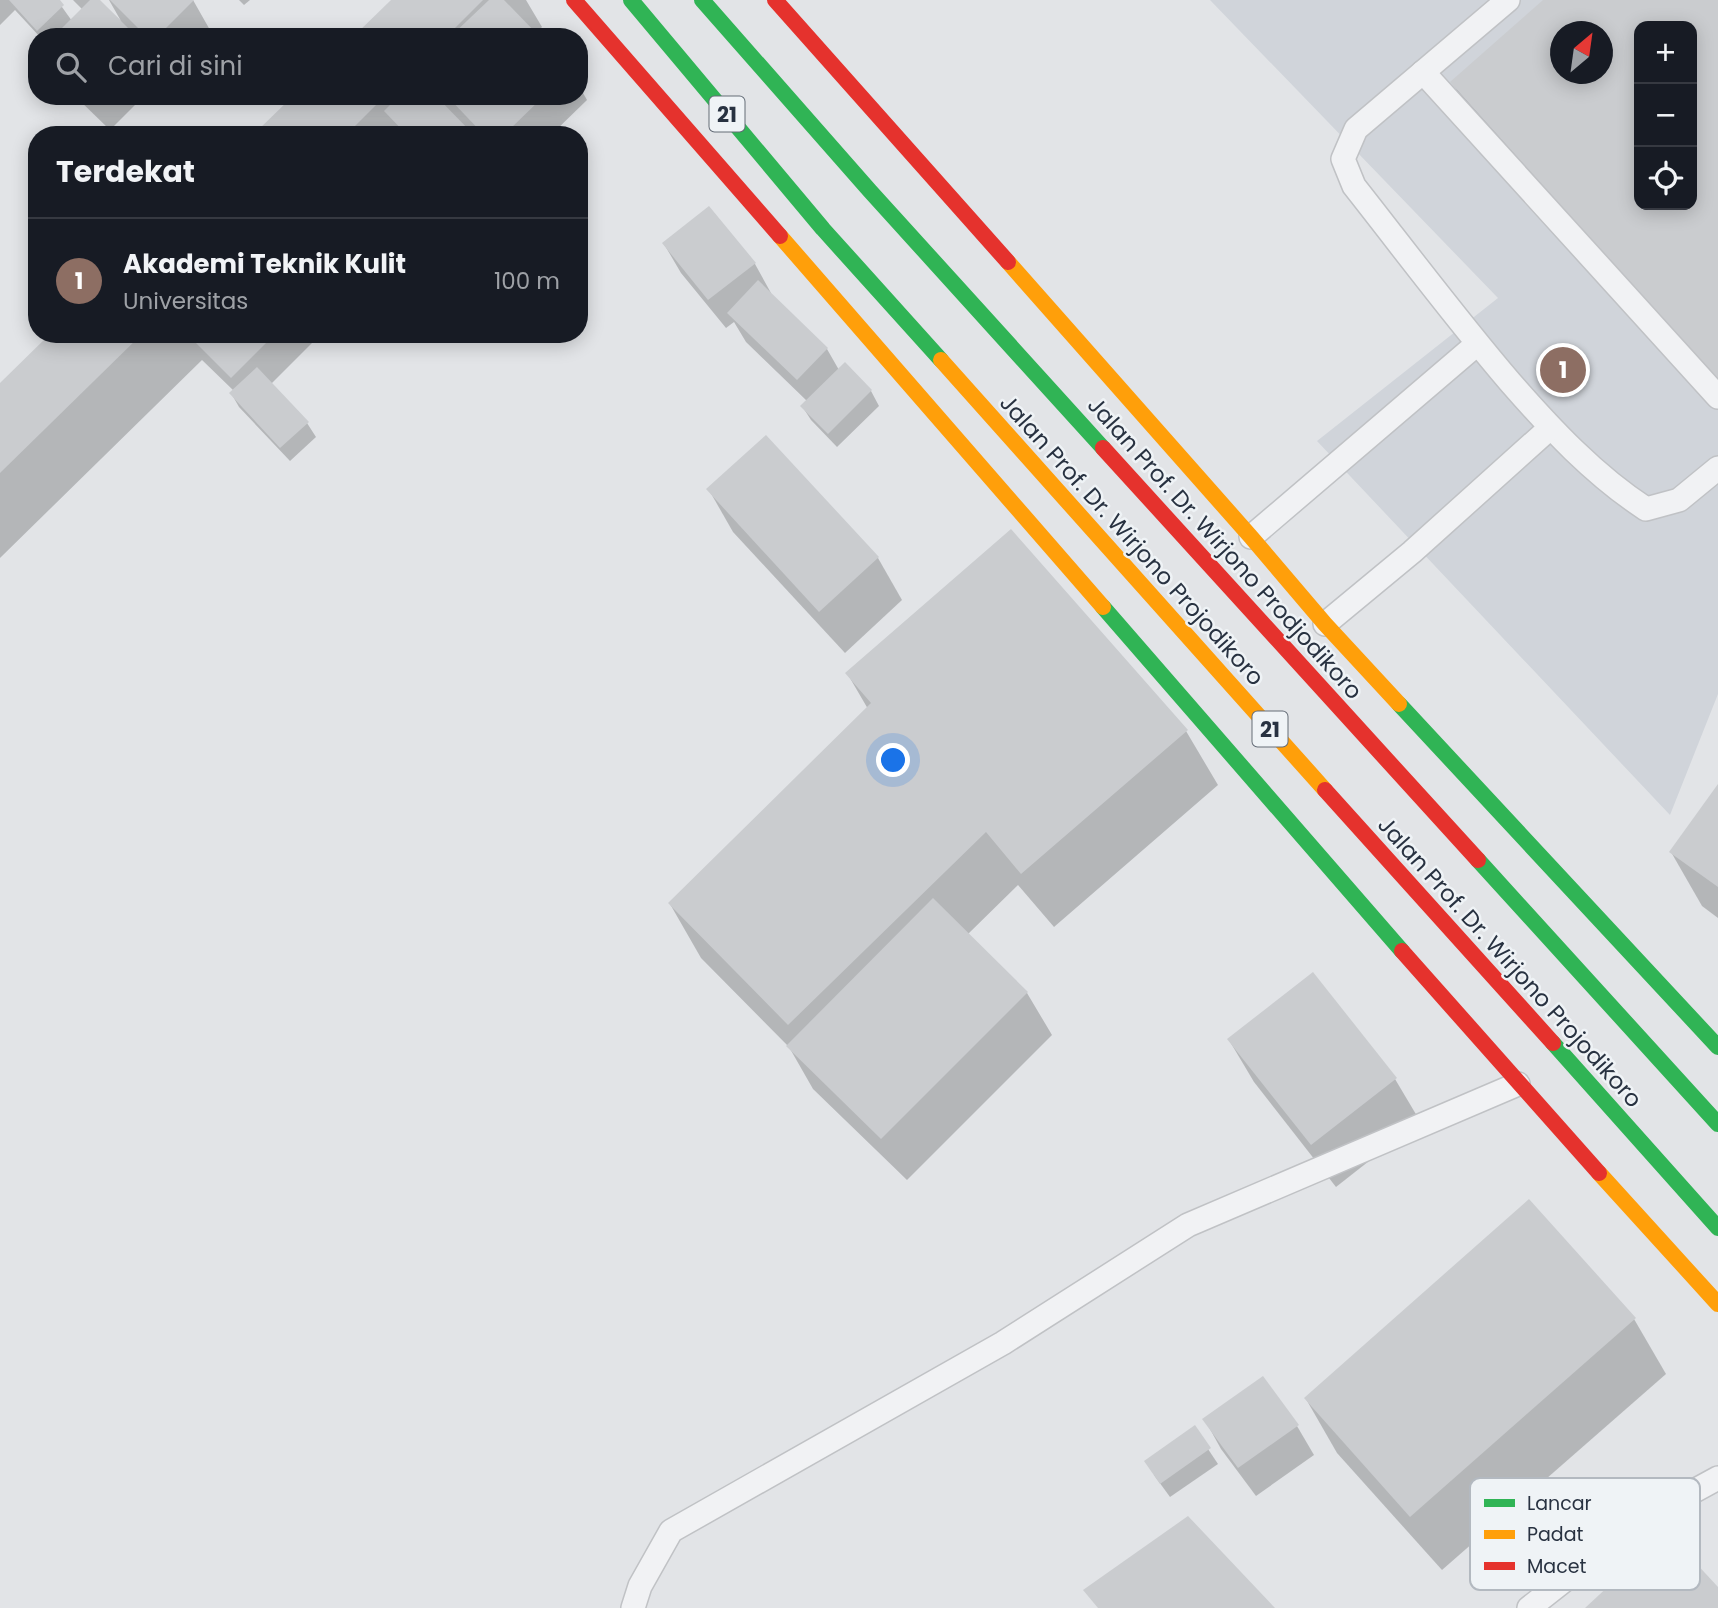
<!DOCTYPE html>
<html lang="id">
<head>
<meta charset="utf-8">
<style>
  :root { --surface:#171b24; --page:#242831; --text:#f1f3f6; --muted:#9ea1a6; --line:#363941; --accent:#69707b }
  body { margin:0; font-family:Poppins,sans-serif; background:var(--page); color:var(--text) }
  .controls { position:absolute; right:21px; top:21px; display:grid; overflow:hidden; border-radius:14px; box-shadow:0 4px 18px #0003 }
  .controls button { width:63px; height:63px; display:grid; place-items:center; padding:0; border:0; border-bottom:2px solid var(--line); background:var(--surface); color:var(--text); font:35px sans-serif }
  .compass { position:absolute; left:1550px; top:21px; width:63px; height:63px; border-radius:50%; background:var(--surface); box-shadow:0 4px 18px #0003; rotate:29deg }
  .you { position:absolute; left:894px; top:761px; width:24px; height:24px; margin:-18px; border:5px solid #fff; border-radius:50%; background:#1a73e8; box-shadow:0 0 0 10px #1a73e833 }
  .badge { display:grid; place-items:center; width:46px; height:46px; border-radius:50%; background:var(--accent); color:#fff; font-size:23px; font-weight:700 }
  .pin { position:absolute; translate:-50% -50%; border:4px solid #fff; box-shadow:0 2px 7px #0006 }
  .list { margin:0; padding:0; list-style:none }
  h2 { display:flex; justify-content:space-between; align-items:center; height:91px; margin:0; padding:0 28px; font-size:30px }
  h2 small { font-size:23px; font-weight:400; color:var(--muted) }
  .list li { display:grid; grid-template-columns:46px 1fr auto; gap:21px; align-items:center; box-sizing:border-box; height:126px; padding:0 28px; border-top:2px solid var(--line) }
  .list b { display:block; font-size:26px; white-space:nowrap }
  .list p { margin:0; font-size:23px; white-space:nowrap; color:var(--muted) }
  .list em { font-size:23px; font-style:normal; color:var(--muted) }
  .icon { flex:none; width:38px; height:38px; fill:none; stroke:currentColor; stroke-width:2; stroke-linecap:round; stroke-linejoin:round }
  .map { position:relative; flex:none; width:1718px; height:1608px; overflow:hidden }
  .search { position:absolute; background:var(--surface); box-shadow:0 4px 18px #0003; left:28px; top:28px; width:560px; height:77px; display:flex; align-items:center; gap:18px; box-sizing:border-box; padding:0 24px; border-radius:28px; color:var(--muted); font-size:26px }
  .panel { position:absolute; background:var(--surface); box-shadow:0 4px 18px #0003; left:28px; top:126px; width:560px; height:217px; border-radius:28px }
  .map>svg:first-child { display:block }
</style>
</head>
<body>
<div class="map">
<svg width="1718" height="1608" viewBox="0 0 1718 1608">
  <rect width="100%" height="100%" fill="#e2e4e7"/>
  <path fill="#d0d4da" fill-rule="evenodd" d="M1210,0h508v694l-48,121 -353,-374 181,-143zM1639,26h53v179h-53zM1560,32h42v42h-42z"/>
  <g fill="#0003" fill-rule="evenodd">
    <polygon points="0,0 57,0 72,21 83,10 73,0 99,0 121,21 109,0 193,0 210,30 203,37 40,37 15,10 0,25"/>
    <polygon points="239,0 250,0 244,5"/>
    <polygon points="393,0 526,0 542,27 535,34 537,37 356,37"/>
    <path d="M1545,0h173v398l-234,-262 -32,-54zM1639,26h53v179h-53zM1560,32h42v42h-42z"/>
    <polygon points="579,86 587,100 551,135 256,135 295,96 579,96"/>
    <polygon points="75,96 144,96 110,130"/>
    <polygon points="709,208 755,264 771,293 770,294 827,349 839,370 845,364 871,391 879,406 837,447 811,420 802,406 807,401 746,342 734,322 726,328 681,273 664,244"/>
    <polygon points="52,334 307,334 312,343 271,384 307,423 316,437 290,461 239,407 231,393 234,391 202,360 0,558 0,385"/>
    <polygon points="709,490 878,558 902,600 845,653 733,532"/>
    <polygon points="847,673 1186,731 1218,785 1054,927 1018,885 967,935 1027,993 1052,1035 907,1180 813,1089 789,1047 701,958 670,904 868,709"/>
    <polygon points="1718,787 1718,918 1702,906 1671,852"/>
    <polygon points="1229,1040 1395,1079 1420,1121 1336,1187 1254,1082"/>
    <polygon points="1634,1319 1666,1374 1442,1570 1337,1453 1306,1399"/>
    <polygon points="1263,1379 1297,1426 1314,1455 1256,1496 1221,1449 1205,1420"/>
    <polygon points="1194,1428 1218,1464 1170,1497 1154,1475"/>
  </g>
  <g fill="#cacccf" fill-rule="evenodd">
    <polygon points="9,0 60,0 64,5 37,31"/>
    <polygon points="90,0 100,0 137,37 53,37"/>
    <polygon points="110,0 194,0 157,37 147,37"/>
    <polygon points="391,0 483,0 446,37 353,37"/>
    <polygon points="489,0 504,0 540,37 450,37"/>
    <path d="M1543,0h175v381l-268,-299zM1639,26h53v179h-53zM1560,32h42v42h-42z"/>
    <polygon points="293,96 385,96 346,135 253,135"/>
    <polygon points="399,96 436,96 474,135 407,135 384,111"/>
    <polygon points="447,96 544,96 504,135 484,135"/>
    <polygon points="709,206 756,263 708,300 662,243"/>
    <polygon points="758,280 828,348 797,380 727,313"/>
    <polygon points="50,334 142,334 0,473 0,383"/>
    <polygon points="187,334 275,334 231,378"/>
    <polygon points="845,362 872,390 828,434 800,406"/>
    <polygon points="257,367 309,422 280,448 229,393"/>
    <polygon points="766,435 879,557 819,612 706,489"/>
    <polygon points="1011,529 1188,730 1021,874 986,832 788,1025 668,903 871,703 845,673"/>
    <polygon points="1718,784 1718,887 1669,852"/>
    <polygon points="933,898 1028,992 881,1139 786,1046"/>
    <polygon points="1313,972 1397,1078 1311,1145 1227,1039"/>
    <polygon points="1529,1199 1636,1318 1410,1517 1304,1398"/>
    <polygon points="1263,1376 1299,1425 1238,1468 1202,1419"/>
    <polygon points="1195,1425 1211,1448 1160,1484 1144,1461"/>
    <polygon points="1188,1516 1275,1608 1098,1608 1083,1590"/>
    <polygon points="1667,1532 1718,1587 1718,1608 1585,1608"/>
  </g>
  <g fill="none" stroke-linecap="round" stroke-linejoin="round">
    <defs>
      <g id="lane">
        <path d="M1508,0l-152,129 -13,30 11,27c52,66 102,133 156,196 41,47 84,93 136,127l33,-9 39,-32"/>
        <polyline points="1423,72 1718,397"/>
        <polyline points="1251,537 1477,344"/>
        <polyline points="1325,624 1412,552 1550,428"/>
        <polyline points="633,1608 640,1586 671,1531 1003,1343 1188,1225 1518,1084"/>
        <polyline points="1529,1608 1641,1520 1718,1478"/>
      </g>
    </defs>
    <use href="#lane" stroke="#c0c2c5" stroke-width="26"/>
    <use href="#lane" stroke="#f1f2f4" stroke-width="23"/>
    <g stroke="#30b455" stroke-width="16">
      <polyline points="631,0 823,229 941,360"/>
      <polyline points="702,0 870,191 1103,448"/>
      <polyline points="1103,607 1402,951"/>
      <polyline points="1399,704 1718,1047"/>
      <polyline points="1478,860 1718,1124"/>
      <polyline points="1553,1043 1718,1228"/>
    </g>
    <g stroke="#ff9f0a" stroke-width="16">
      <polyline points="780,236 1103,607"/>
      <polyline points="1008,262 1251,537 1325,624 1399,704"/>
      <polyline points="941,360 1325,790"/>
      <polyline points="1599,1173 1718,1304"/>
    </g>
    <g stroke="#e5322d" stroke-width="16">
      <polyline points="574,0 780,236"/>
      <polyline points="775,0 1008,262"/>
      <polyline points="1103,448 1478,860"/>
      <polyline points="1325,790 1553,1043"/>
      <polyline points="1402,951 1599,1173"/>
    </g>
  </g>
  <g text-anchor="middle" dominant-baseline="central" stroke-width="5" stroke-linejoin="round" paint-order="stroke">
    <g fill="#eff3f6" stroke="#646c77" stroke-width="2">
      <rect x="709.5" y="96.5" width="35" height="35" rx="5"/>
      <rect x="1252.5" y="711.5" width="35" height="35" rx="5"/>
    </g>
    <g font-size="21" font-weight="bold" fill="#283241">
      <text x="727" y="114">21</text>
      <text x="1270" y="729">21</text>
    </g>
    <g font-size="23" fill="#283241" stroke="#eff3f6">
      <text transform="translate(1132 540) rotate(48)">Jalan Prof. Dr. Wirjono Projodikoro</text>
      <text transform="translate(1225 548) rotate(48)">Jalan Prof. Dr. Wirjono Prodjodikoro</text>
      <text transform="translate(1510 962) rotate(48)">Jalan Prof. Dr. Wirjono Projodikoro</text>
    </g>
  </g>
  <rect x="1470" y="1478" width="230" height="112" rx="10" fill="#eff3f6" stroke="#b3b9c0" stroke-width="2"/>
  <rect x="1484" y="1499" width="31" height="8" fill="#30b455"/>
  <rect x="1484" y="1530" width="31" height="9" fill="#ff9f0a"/>
  <rect x="1484" y="1562" width="31" height="8" fill="#e5322d"/>
  <g font-size="19" fill="#283241">
    <text x="1527" y="1510">Lancar</text>
    <text x="1527" y="1541">Padat</text>
    <text x="1527" y="1573">Macet</text>
  </g>
</svg>
<div class="controls">
<button>+</button>
<button>−</button>
<button><svg class="icon" aria-label="locate" viewBox="0 0 24 24"><circle cx="12" cy="12" r="6"/><path d="M12 2v4M12 18v4M2 12h4M18 12h4"/></svg></button>
</div>
<svg class="compass" viewBox="-18 -18 36 36"><path d="M0-13l5 13h-10z" fill="#e53935"/><path d="M0 13l5-13h-10z" fill="#9ea1a6"/></svg>
<div class="you"></div>
<div class="pin badge" style="left:1563px;top:370px;background:#8d6e63">1</div>
<div class="search"><svg class="icon" aria-label="search" viewBox="0 0 24 24"><circle cx="10" cy="10" r="6"/><path d="M15 15l6 6"/></svg>Cari di sini</div>
<section class="panel">
<h2>Terdekat<small></small></h2>
<ul class="list">
<li><span class="badge" style="background:#8d6e63">1</span><div><b>Akademi Teknik Kulit</b><p>Universitas</p></div><em>100 m</em></li>
</ul>
</section>
</div>
</body>
</html>
